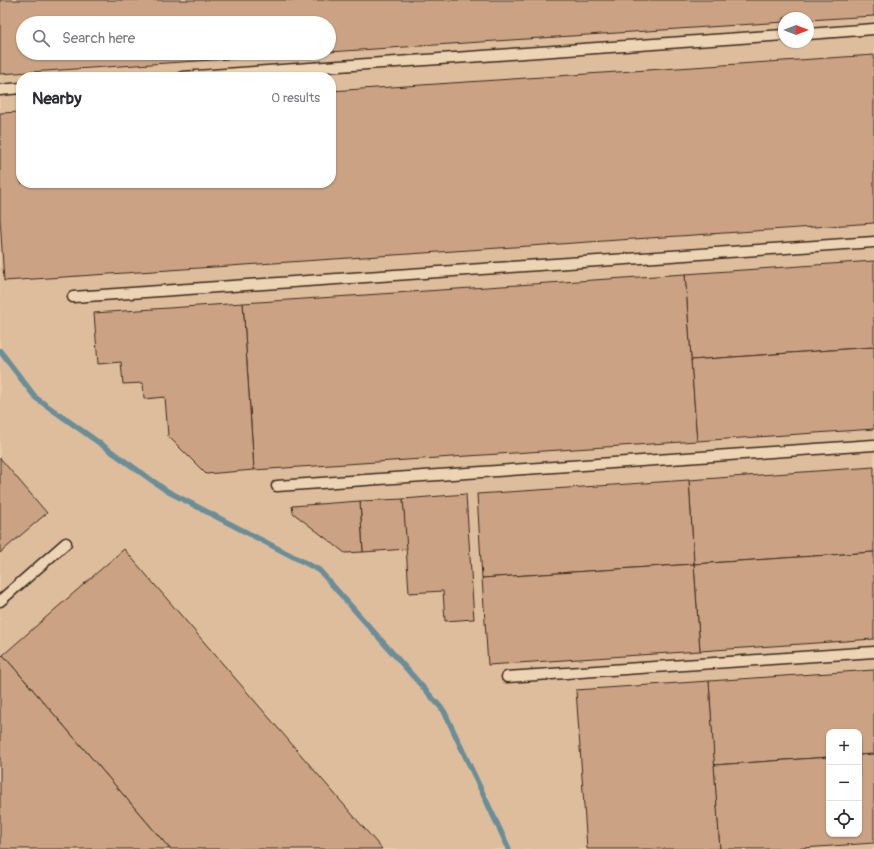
<!DOCTYPE html>
<html lang="en">
<head>
<meta charset="utf-8">
<style>
  :root { --surface:#fff; --page:#f7f7f7; --text:#2b2b33; --muted:#7c7c81; --line:#e1e1e2 }
  body { margin:0; font-family:Pangolin,sans-serif; background:var(--page); color:var(--text) }
  .controls { position:absolute; right:12px; bottom:12px; display:grid; overflow:hidden; border-radius:8px; box-shadow:0 1px 3px #0004 }
  .controls button { width:36px; height:36px; display:grid; place-items:center; padding:0; border:0; border-bottom:1px solid var(--line); background:var(--surface); color:var(--text); font:20px sans-serif }
  .compass { position:absolute; left:778px; top:12px; width:36px; height:36px; border-radius:50%; background:var(--surface); box-shadow:0 1px 3px #0004; rotate:90deg }
  .list { margin:0; padding:0; list-style:none }
  h2 { display:flex; justify-content:space-between; align-items:center; height:52px; margin:0; padding:0 16px; font-size:17px }
  h2 small { font-size:13px; font-weight:400; color:var(--muted) }
  .icon { flex:none; width:22px; height:22px; fill:none; stroke:currentColor; stroke-width:2; stroke-linecap:round; stroke-linejoin:round }
  .map { position:relative; flex:none; width:874px; height:849px; overflow:hidden }
  .search { position:absolute; background:var(--surface); box-shadow:0 1px 3px #0004; left:16px; top:16px; width:320px; height:44px; display:flex; align-items:center; gap:10px; box-sizing:border-box; padding:0 14px; border-radius:22px; color:var(--muted); font-size:15px }
  .panel { position:absolute; background:var(--surface); box-shadow:0 1px 3px #0004; left:16px; top:72px; width:320px; height:116px; border-radius:16px }
  .map>svg:first-child { display:block }
</style>
</head>
<body>
<div class="map">
<svg width="874" height="849" viewBox="0 0 874 849">
  <rect width="100%" height="100%" fill="#eaccab"/>
  <filter id="ink" filterUnits="userSpaceOnUse"><feTurbulence type="fractalNoise" baseFrequency=".025" numOctaves="2"/><feDisplacementMap in="SourceGraphic" scale="8" xChannelSelector="R" yChannelSelector="G"/><feConvolveMatrix kernelMatrix="1 2 1 2 8 2 1 2 1" color-interpolation-filters="sRGB"/></filter>
  <g filter="url(#ink)">
    <path fill="#debd9c" fill-rule="evenodd" d="M0,0h874v849h-874zM784,18h24v24h-24zM23,23h306v30h-306zM21,77h310v106h-310zM829,732h30v102h-30z"/>
    <g fill="none" stroke-linecap="round" stroke-linejoin="round">
      <polyline stroke="#6a8e98" stroke-width="5.5" points="0,351 36,398 167,491 319,570 444,711 509,849"/>
    </g>
    <g fill="#cba384" stroke="#3b2a1e">
      <polygon points="0,0 874,0 874,16 808,20 808,18 784,18 784,22 329,52 329,23 23,23 23,53 318,53 0,74"/>
      <polygon points="874,55 874,223 4,281 0,218 0,113 21,112 21,183 331,183 331,91"/>
      <polygon points="874,261 874,347 691,360 685,274"/>
      <polygon points="685,274 697,441 254,470 243,303"/>
      <polygon points="243,303 254,470 206,474 168,436 165,397 144,399 143,383 123,384 121,362 98,364 94,313"/>
      <polygon points="874,347 874,429 697,441 691,360"/>
      <polygon points="0,458 47,513 0,553"/>
      <polygon points="874,467 874,552 694,564 689,480"/>
      <polygon points="689,480 694,564 482,578 477,494"/>
      <polygon points="466,494 474,619 445,621 443,591 409,593 403,499"/>
      <polygon points="403,499 407,549 363,552 360,501"/>
      <polygon points="360,501 363,552 345,553 293,513 292,506"/>
      <polygon points="124,549 382,849 170,849 3,655"/>
      <polygon points="874,552 874,639 700,651 694,564"/>
      <polygon points="694,564 700,651 488,665 482,578"/>
      <polygon points="3,655 170,849 0,849 0,658"/>
      <polygon points="874,670 874,754 859,755 859,732 829,732 829,757 714,765 709,681"/>
      <polygon points="709,681 720,849 587,849 576,690"/>
      <polygon points="874,754 874,843 789,849 720,849 714,765 829,757 829,834 859,834 859,755"/>
    </g>
    <g fill="none" stroke-linecap="round" stroke-linejoin="round">
      <defs>
        <g id="service">
          <polyline points="808,34 874,29"/>
          <polyline points="182,77 784,35"/>
          <polyline points="0,90 21,88"/>
          <polyline points="73,297 874,242"/>
          <polyline points="277,486 874,445"/>
          <polyline points="0,601 66,543"/>
          <polyline points="507,677 874,652"/>
        </g>
      </defs>
      <use href="#service" stroke="#3b2a1e" stroke-width="13"/>
      <use href="#service" stroke="#ecd4b4" stroke-width="10"/>
    </g>
  </g>
</svg>
<div class="controls">
<button>+</button>
<button>−</button>
<button><svg class="icon" aria-label="locate" viewBox="0 0 24 24"><circle cx="12" cy="12" r="6"/><path d="M12 2v4M12 18v4M2 12h4M18 12h4"/></svg></button>
</div>
<svg class="compass" viewBox="-18 -18 36 36"><path d="M0-13l5 13h-10z" fill="#e53935"/><path d="M0 13l5-13h-10z" fill="#7c7c81"/></svg>
<div class="search"><svg class="icon" aria-label="search" viewBox="0 0 24 24"><circle cx="10" cy="10" r="6"/><path d="M15 15l6 6"/></svg>Search here</div>
<section class="panel">
<h2>Nearby<small>0 results</small></h2>
<ul class="list">
</ul>
</section>
</div>
</body>
</html>
